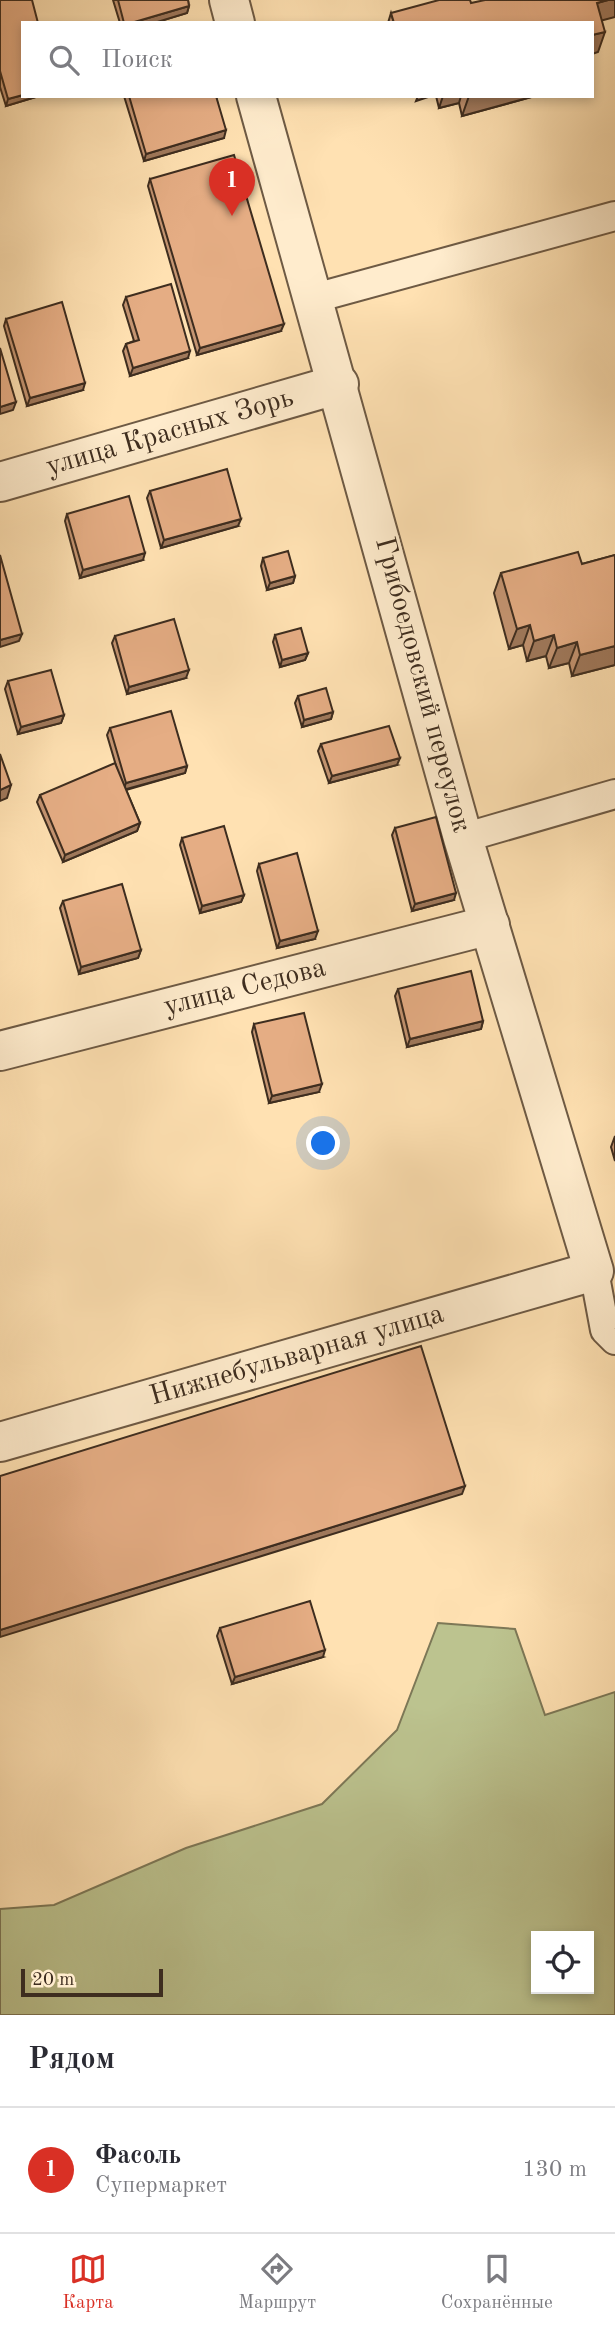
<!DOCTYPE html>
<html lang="ru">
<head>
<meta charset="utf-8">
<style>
  :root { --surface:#fff; --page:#f7f7f7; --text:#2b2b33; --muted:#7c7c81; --line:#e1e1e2; --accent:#d93025 }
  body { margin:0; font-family:"Old Standard TT",serif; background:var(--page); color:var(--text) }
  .controls { position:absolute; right:21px; bottom:21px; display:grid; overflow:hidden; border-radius:0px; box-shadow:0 4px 10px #0003 }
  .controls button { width:63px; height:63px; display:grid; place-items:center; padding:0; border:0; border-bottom:2px solid var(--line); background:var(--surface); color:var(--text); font:35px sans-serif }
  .scale { position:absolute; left:21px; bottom:18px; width:142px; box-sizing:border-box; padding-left:7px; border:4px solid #3e2d1f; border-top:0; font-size:19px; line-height:24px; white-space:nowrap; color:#3e2d1f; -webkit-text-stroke:5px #ffeccd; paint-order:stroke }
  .you { position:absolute; left:324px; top:1144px; width:24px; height:24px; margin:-18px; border:5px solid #fff; border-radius:50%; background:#1a73e8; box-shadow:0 0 0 10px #1a73e833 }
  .badge { display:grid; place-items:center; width:46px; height:46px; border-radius:50%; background:var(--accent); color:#fff; font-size:23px; font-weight:700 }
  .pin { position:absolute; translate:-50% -58px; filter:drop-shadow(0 2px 4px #0008) }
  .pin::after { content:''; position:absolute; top:37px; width:24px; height:21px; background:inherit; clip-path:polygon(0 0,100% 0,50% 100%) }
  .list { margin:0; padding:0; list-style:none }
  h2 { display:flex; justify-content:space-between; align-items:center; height:91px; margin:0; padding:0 28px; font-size:30px }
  h2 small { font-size:23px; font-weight:400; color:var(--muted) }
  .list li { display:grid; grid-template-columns:46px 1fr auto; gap:21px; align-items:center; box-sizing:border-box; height:126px; padding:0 28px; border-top:2px solid var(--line) }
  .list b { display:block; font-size:26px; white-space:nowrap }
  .list p { margin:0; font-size:23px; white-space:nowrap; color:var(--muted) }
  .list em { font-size:23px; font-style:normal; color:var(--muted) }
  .icon { flex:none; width:38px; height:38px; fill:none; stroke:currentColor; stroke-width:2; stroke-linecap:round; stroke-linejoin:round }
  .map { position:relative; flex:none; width:615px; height:2015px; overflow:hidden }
  .search { position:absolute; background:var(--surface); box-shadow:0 4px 10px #0003; left:21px; right:21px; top:21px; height:77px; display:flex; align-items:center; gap:18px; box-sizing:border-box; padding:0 24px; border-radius:0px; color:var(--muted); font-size:26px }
  .sheet { height:217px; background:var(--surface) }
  nav { display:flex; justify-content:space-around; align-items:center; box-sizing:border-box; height:98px; border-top:2px solid var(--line); background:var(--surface); font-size:19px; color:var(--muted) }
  nav a { display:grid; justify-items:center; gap:4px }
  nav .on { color:var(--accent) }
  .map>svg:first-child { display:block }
</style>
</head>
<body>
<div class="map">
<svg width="615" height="2015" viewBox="0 0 615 2015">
  <rect width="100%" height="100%" fill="#ffe1b2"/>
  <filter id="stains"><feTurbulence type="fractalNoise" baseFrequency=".00286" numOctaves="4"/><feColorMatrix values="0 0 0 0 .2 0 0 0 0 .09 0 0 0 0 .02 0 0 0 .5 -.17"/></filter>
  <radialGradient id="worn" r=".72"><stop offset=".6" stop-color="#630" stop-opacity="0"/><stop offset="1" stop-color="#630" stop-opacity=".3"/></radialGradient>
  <path fill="#bcc38f" stroke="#7d7857" stroke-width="2" fill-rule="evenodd" d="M438,1623l77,6 30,86 70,-23v323h-615v-106l54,-4 132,-57 136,-44 75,-74zM536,1936h53v53h-53z"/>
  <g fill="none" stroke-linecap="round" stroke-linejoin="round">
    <defs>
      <g id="lane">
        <polyline points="315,298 615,216"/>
        <polyline points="463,838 615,794"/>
        <polyline points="594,1271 605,1330 615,1340"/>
      </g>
      <g id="street">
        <polyline points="229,0 235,23"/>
        <polyline points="0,482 339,384"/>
        <polyline points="0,1051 490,925"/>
        <polyline points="0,1442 594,1271 463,838 256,96"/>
      </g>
    </defs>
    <use href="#lane" stroke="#6e5a44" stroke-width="32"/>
    <use href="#street" stroke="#6e5a44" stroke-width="42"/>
    <use href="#lane" stroke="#ffeccd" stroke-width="28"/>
    <use href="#street" stroke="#ffeccd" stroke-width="38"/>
  </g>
  <g fill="#c59572" stroke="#3e2d1f" stroke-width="2">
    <polygon points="0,0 23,96 39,96 6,106 0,87"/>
    <polygon points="113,0 188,0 189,6 187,13 154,23 120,23"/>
    <polygon points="391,13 394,23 388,23"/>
    <polygon points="124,96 216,96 224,138 144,161"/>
    <polygon points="436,96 535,96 462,116 459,103 439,108"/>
    <polygon points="150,179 281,331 197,355 148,186"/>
    <polygon points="126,297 188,358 130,376 123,351 126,344 134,341 123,305"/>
    <polygon points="6,319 83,390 27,406 4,326"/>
    <polygon points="150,491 238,526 161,548 147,498"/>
    <polygon points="67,514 143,560 80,578 65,521"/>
    <polygon points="615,555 615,665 572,676 569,663 549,668 546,656 527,661 523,645 509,649 494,593 501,573 582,564"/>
    <polygon points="263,558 295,576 293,583 267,590 261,566"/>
    <polygon points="275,635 308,653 305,660 280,667 273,642"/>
    <polygon points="115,636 186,678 127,694 112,643"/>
    <polygon points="8,681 64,715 61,723 18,734 5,689"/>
    <polygon points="298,696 333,712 331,719 302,727 295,703"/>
    <polygon points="110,728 187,766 185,773 126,790 140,823 137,831 63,862 37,802 40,795 117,769 107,735"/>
    <polygon points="321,744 397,765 329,783 318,751"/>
    <polygon points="395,828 454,900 412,911 392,835"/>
    <polygon points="182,838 244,895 241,902 200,913 180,845"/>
    <polygon points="259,864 315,939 277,948 257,871"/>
    <polygon points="63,901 141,950 138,958 79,974 60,908"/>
    <polygon points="398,989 483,1021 481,1029 407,1047 395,996"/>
    <polygon points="254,1024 319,1092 269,1103 252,1032"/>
    <polygon points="615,1136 615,1161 611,1147"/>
    <polygon points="220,1628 323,1657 232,1684 217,1636"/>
  </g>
  <g fill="#a0795c" stroke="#3e2d1f" stroke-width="2">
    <polygon points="608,0 615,0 615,17 592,23 597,3"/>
    <polygon points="189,6 187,13 154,23 131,23"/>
    <polygon points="605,32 598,52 592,54 592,35"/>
    <polygon points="23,95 23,96 39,96 6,106 8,99"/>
    <polygon points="418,96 431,96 416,101"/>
    <polygon points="443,96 461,96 459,103 439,108"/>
    <polygon points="469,96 535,96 462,116"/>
    <polygon points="226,130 224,138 144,161 146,154"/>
    <polygon points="284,324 281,331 197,355 200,348"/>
    <polygon points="190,351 188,358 130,376 133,368"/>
    <polygon points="85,383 83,390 27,406 30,398"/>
    <polygon points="16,402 13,410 0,414 0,407"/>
    <polygon points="241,519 238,526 161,548 164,540"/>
    <polygon points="145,553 143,560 80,578 83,570"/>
    <polygon points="295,576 293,583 267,590 270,583"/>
    <polygon points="530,625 523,645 509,649 517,629"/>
    <polygon points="22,634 19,641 0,647 0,640"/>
    <polygon points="554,635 546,656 527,661 534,641"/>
    <polygon points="577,642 569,663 549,668 557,648"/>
    <polygon points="615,646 615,665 572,676 580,655"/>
    <polygon points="308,653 305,660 280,667 282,660"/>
    <polygon points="189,670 186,678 127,694 129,687"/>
    <polygon points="333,712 331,719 302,727 304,720"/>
    <polygon points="64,715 61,723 18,734 21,727"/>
    <polygon points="400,758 397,765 329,783 332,776"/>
    <polygon points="187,766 185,773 123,790 126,783"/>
    <polygon points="11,785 7,798 0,801 0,790"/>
    <polygon points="140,823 137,831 63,862 65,855"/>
    <polygon points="456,893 454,900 412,911 415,904"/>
    <polygon points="244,895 241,902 200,913 202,906"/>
    <polygon points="318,931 315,939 277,948 280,941"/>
    <polygon points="141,950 138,958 79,974 81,967"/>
    <polygon points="483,1021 481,1029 407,1047 410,1039"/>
    <polygon points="322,1084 319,1092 269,1103 272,1096"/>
    <polygon points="465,1486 462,1494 0,1637 0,1630"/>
    <polygon points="325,1650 323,1657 232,1684 235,1677"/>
  </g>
  <g fill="#e5ad84" stroke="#3e2d1f" stroke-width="2">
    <polygon points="0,0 32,0 38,23 23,23 23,95 8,99 0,71"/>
    <polygon points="118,0 188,0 189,6 131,23 124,23"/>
    <polygon points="439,0 470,0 471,3 485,0 608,0 597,3 605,32 592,35 592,23 394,23 391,13"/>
    <polygon points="129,96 216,96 226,130 146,154"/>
    <polygon points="234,155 284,324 200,348 150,179"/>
    <polygon points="171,284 190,351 133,368 126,344 139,340 126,297"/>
    <polygon points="62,302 85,383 30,398 6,319"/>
    <polygon points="0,348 16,402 0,407"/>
    <polygon points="227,469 241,519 164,540 150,491"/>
    <polygon points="129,496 145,553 83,570 67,514"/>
    <polygon points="288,551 295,576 270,583 263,558"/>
    <polygon points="578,552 582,564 615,555 615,646 580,655 577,642 557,648 554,635 534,641 530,625 517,629 501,573"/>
    <polygon points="0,555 22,634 0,640"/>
    <polygon points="174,619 189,670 129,687 115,636"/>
    <polygon points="301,628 308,653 282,660 275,635"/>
    <polygon points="51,670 64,715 21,727 8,681"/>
    <polygon points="326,688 333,712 304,720 298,696"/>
    <polygon points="171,711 187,766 126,783 110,728"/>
    <polygon points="389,726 400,758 332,776 321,744"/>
    <polygon points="0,754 11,785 0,790"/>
    <polygon points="115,763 140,823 65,855 40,795"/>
    <polygon points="436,817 456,893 415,904 395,828"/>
    <polygon points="224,826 244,895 202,906 182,838"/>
    <polygon points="297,853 318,931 280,941 259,864"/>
    <polygon points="122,884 141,950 81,967 63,901"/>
    <polygon points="471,971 483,1021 410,1039 398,989"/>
    <polygon points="304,1013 322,1084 272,1096 254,1024"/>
    <polygon points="421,1346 465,1486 0,1630 0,1476"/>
    <polygon points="310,1601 325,1650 235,1677 220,1628"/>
  </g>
  <g text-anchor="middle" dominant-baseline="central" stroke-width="6" stroke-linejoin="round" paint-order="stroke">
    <g font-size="28" fill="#3e2d1f" stroke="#ffeccd">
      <text transform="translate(170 433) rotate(-16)">улица Красных Зорь</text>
      <text transform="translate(422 685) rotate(75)">Грибоедовский переулок</text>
      <text transform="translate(245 988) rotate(-14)">улица Седова</text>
      <text transform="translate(297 1356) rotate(-16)">Нижнебульварная улица</text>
    </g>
  </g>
  <rect width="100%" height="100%" filter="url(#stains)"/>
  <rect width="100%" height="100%" fill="url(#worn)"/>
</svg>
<div class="controls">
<button><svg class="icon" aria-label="locate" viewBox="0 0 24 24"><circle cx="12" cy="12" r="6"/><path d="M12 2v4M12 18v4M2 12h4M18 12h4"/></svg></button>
</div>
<div class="scale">20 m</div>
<div class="you"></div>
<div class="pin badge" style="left:232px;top:216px">1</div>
<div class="search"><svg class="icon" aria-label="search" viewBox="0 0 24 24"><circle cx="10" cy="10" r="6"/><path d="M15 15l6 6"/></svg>Поиск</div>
</div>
<section class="sheet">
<h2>Рядом<small></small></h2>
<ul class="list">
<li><span class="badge">1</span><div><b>Фасоль</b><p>Супермаркет</p></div><em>130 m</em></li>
</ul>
</section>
<nav>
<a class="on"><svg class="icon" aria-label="map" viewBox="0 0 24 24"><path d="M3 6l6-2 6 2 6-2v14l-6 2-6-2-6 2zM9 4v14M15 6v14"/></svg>Карта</a>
<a><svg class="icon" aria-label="directions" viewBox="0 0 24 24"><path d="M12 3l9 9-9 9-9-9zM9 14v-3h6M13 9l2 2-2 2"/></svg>Маршрут</a>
<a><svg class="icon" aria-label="saved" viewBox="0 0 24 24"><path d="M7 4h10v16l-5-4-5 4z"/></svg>Сохранённые</a>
</nav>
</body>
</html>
